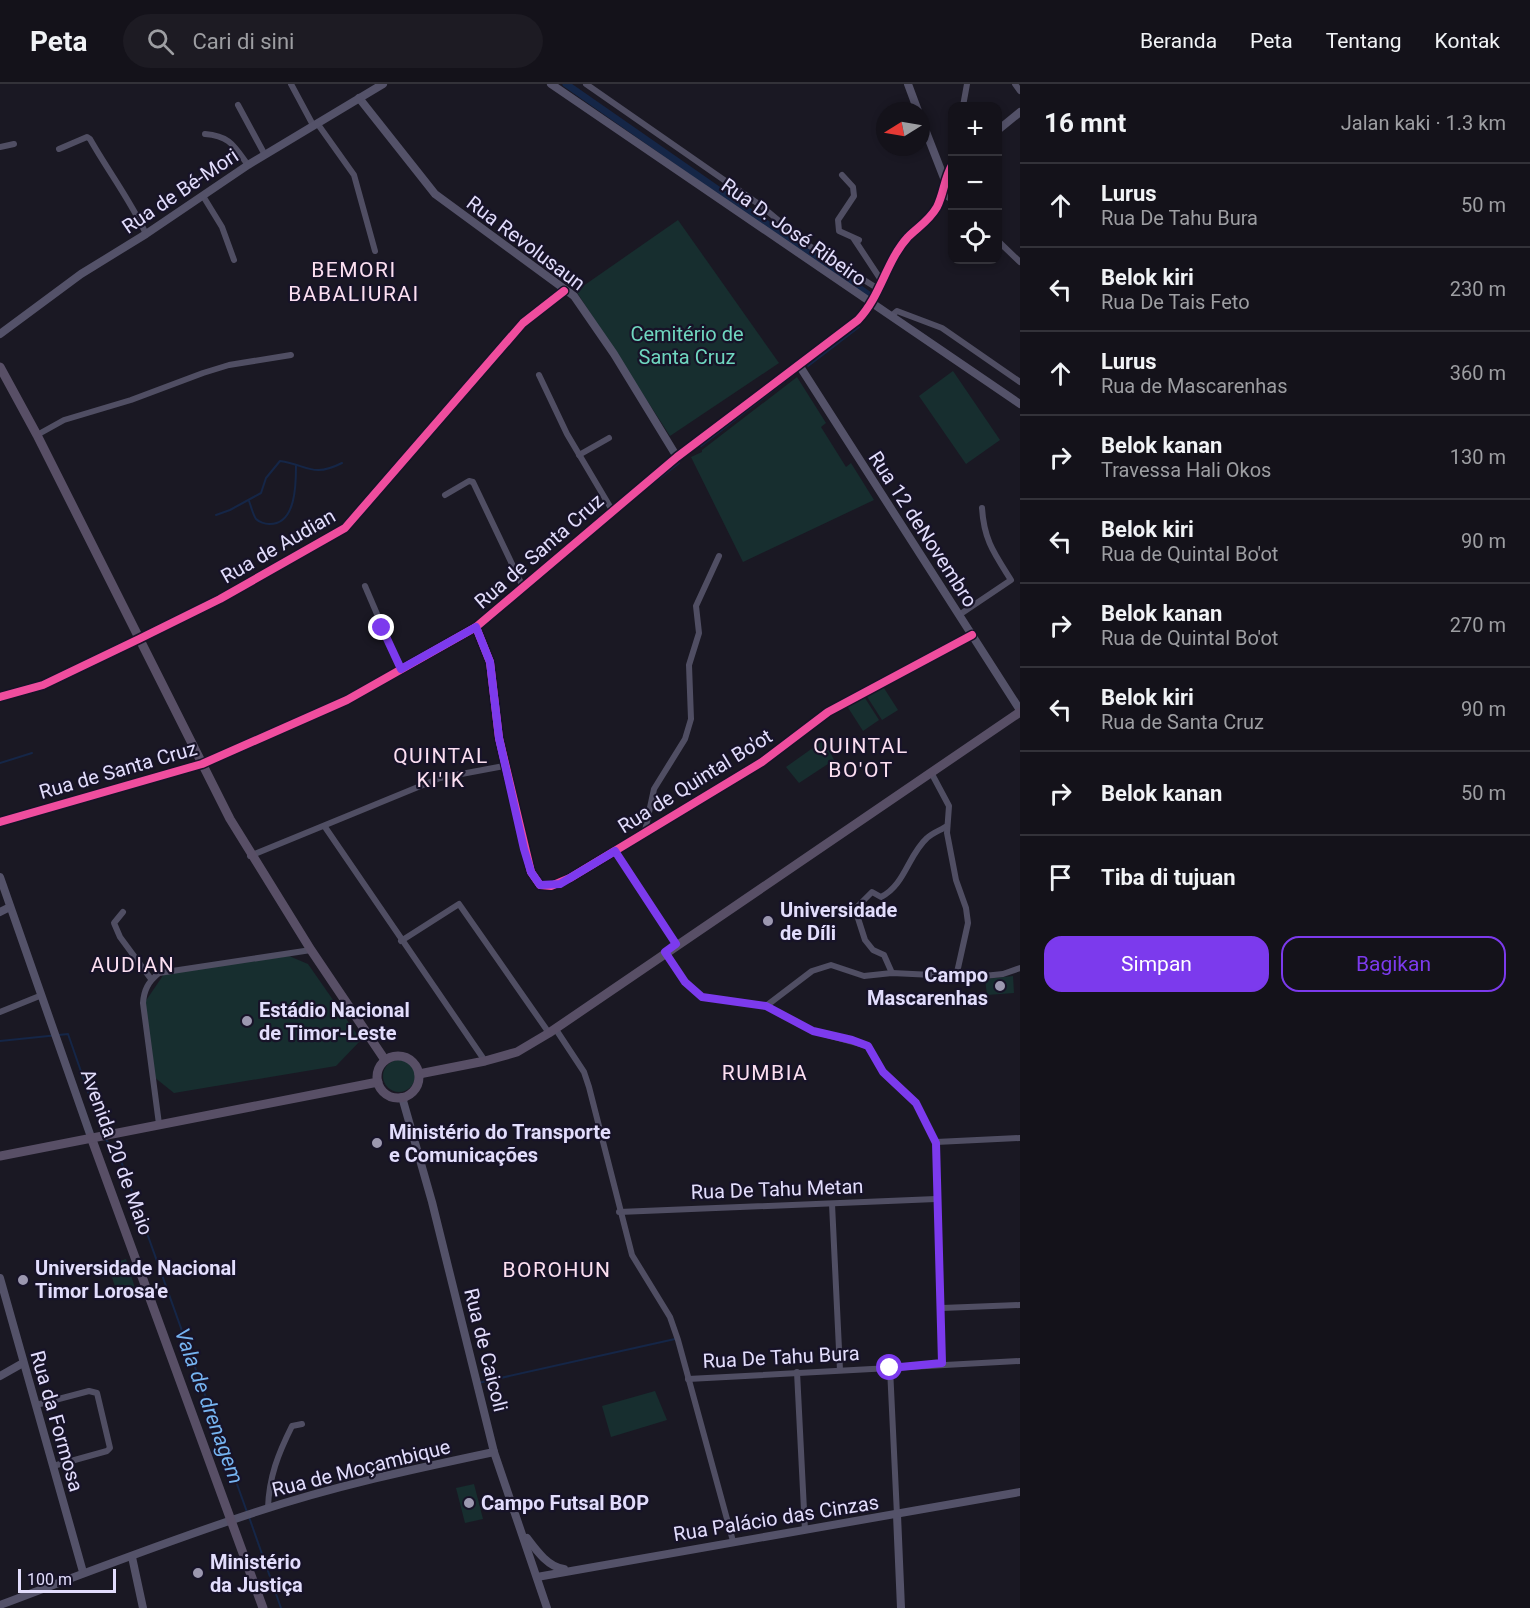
<!DOCTYPE html>
<html lang="id">
<head>
<meta charset="utf-8">
<style>
  :root { --surface:#14121a; --page:#1d1b23; --text:#f1f3f6; --muted:#9d9ea2; --line:#333239; --accent:#7c3aed }
  body { margin:0; font-family:Roboto,sans-serif; background:var(--page); color:var(--text) }
  .controls { position:absolute; right:18px; top:18px; display:grid; overflow:hidden; border-radius:12px; box-shadow:0 3px 9px #0003 }
  .controls button { width:54px; height:54px; display:grid; place-items:center; padding:0; border:0; border-bottom:2px solid var(--line); background:var(--surface); color:var(--text); font:30px sans-serif }
  .compass { position:absolute; left:876px; top:18px; width:54px; height:54px; border-radius:50%; background:var(--surface); box-shadow:0 3px 9px #0003; rotate:259deg }
  .scale { position:absolute; left:18px; bottom:15px; width:98px; box-sizing:border-box; padding-left:6px; border:3px solid #e2ddfc; border-top:0; font-size:16px; line-height:21px; white-space:nowrap; color:#e2ddfc; -webkit-text-stroke:4px #171328; paint-order:stroke }
  .stop { position:absolute; width:18px; height:18px; margin:-14px; border:4px solid #7c3aed; border-radius:50%; background:#fff }
  .stop.end { background:#7c3aed; border-color:#fff; box-shadow:0 2px 6px #0008 }
  .list { margin:0; padding:0; list-style:none }
  h2 { display:flex; justify-content:space-between; align-items:center; height:78px; margin:0; padding:0 24px; font-size:26px }
  h2 small { font-size:20px; font-weight:400; color:var(--muted) }
  .list li { display:grid; grid-template-columns:39px 1fr auto; gap:18px; align-items:center; box-sizing:border-box; height:84px; padding:0 24px; border-top:2px solid var(--line) }
  .list b { display:block; font-size:22px; white-space:nowrap }
  .list p { margin:0; font-size:20px; white-space:nowrap; color:var(--muted) }
  .list em { font-size:20px; font-style:normal; color:var(--muted) }
  .actions { display:flex; gap:12px; padding:18px 24px }
  .actions a { flex:1; padding:14px 0; border:2px solid var(--accent); border-radius:18px; text-align:center; font-size:21px; color:var(--accent) }
  .actions .main { background:var(--accent); color:#fff }
  .icon { flex:none; width:33px; height:33px; fill:none; stroke:currentColor; stroke-width:2; stroke-linecap:round; stroke-linejoin:round }
  .map { position:relative; flex:none; width:1020px; height:1524px; overflow:hidden }
  header { display:flex; align-items:center; gap:36px; box-sizing:border-box; height:84px; padding:0 30px; background:var(--surface); border-bottom:2px solid var(--line) }
  header strong { font-size:28px }
  nav { display:flex; gap:33px; margin-inline-start:auto; font-size:21px }
  .search { width:420px; height:54px; background:var(--page); display:flex; align-items:center; gap:15px; box-sizing:border-box; padding:0 21px; border-radius:33px; color:var(--muted); font-size:22px }
  main { display:flex }
  aside { flex:1; background:var(--surface) }
  .map>svg:first-child { display:block }
</style>
</head>
<body>
<header>
<strong>Peta</strong>
<div class="search"><svg class="icon" aria-label="search" viewBox="0 0 24 24"><circle cx="10" cy="10" r="6"/><path d="M15 15l6 6"/></svg>Cari di sini</div>
<nav><a>Beranda</a><a>Peta</a><a>Tentang</a><a>Kontak</a></nav>
</header>
<main>
<div class="map">
<svg width="1020" height="1524" viewBox="0 0 1020 1524">
  <rect width="100%" height="100%" fill="#1a1823"/>
  <g fill="#172e2f">
    <polygon points="678,136 779,279 670,352 576,207"/>
    <polygon points="953,287 1000,356 966,380 919,312"/>
    <polygon points="797,293 826,339 821,343 846,383 851,379 874,416 743,478 691,373 702,368 702,366"/>
    <polygon points="882,601 898,626 882,636 866,611"/>
    <polygon points="863,611 879,636 863,647 847,622"/>
    <polygon points="824,656 834,676 799,699 786,683"/>
    <polygon points="289,872 308,880 361,956 336,982 174,1009 154,993 145,918 164,890"/>
    <polygon points="1013,892 1014,909 987,911 985,895"/>
    <circle cx="399" cy="992" r="16"/>
    <polygon points="126,1175 135,1204 117,1209 108,1181"/>
    <polygon points="655,1307 667,1336 611,1353 602,1322"/>
    <polygon points="474,1400 483,1435 465,1439 456,1404"/>
  </g>
  <g fill="none" stroke-linecap="round" stroke-linejoin="round">
    <g stroke="#152647" stroke-width="2">
      <polyline points="808,282 859,243"/>
      <polyline points="701,362 794,290"/>
      <polyline points="643,407 679,379"/>
      <path d="M249,417c2,5 4,14 7,18 3,3 9,5 13,5 27,1 27,-40 27,-58"/>
      <path d="M216,431l14,-5 31,-17 5,-15 14,-17c28,4 32,17 62,2"/>
      <polyline points="366,610 439,569"/>
      <polyline points="0,679 32,669"/>
      <polyline points="0,957 68,950 102,1048"/>
      <polyline points="104,1053 120,1074 247,1428"/>
      <polyline points="478,1299 675,1255"/>
      <polyline points="249,1433 281,1524"/>
    </g>
    <polyline stroke="#152647" stroke-width="7" points="566,0 872,213"/>
    <g stroke="#504e63" stroke-width="6">
      <polyline points="291,0 313,41"/>
      <polyline points="586,0 760,121 808,161 880,206"/>
      <polyline points="1015,0 1020,7"/>
      <polyline points="238,21 265,71"/>
      <polyline points="963,22 967,0"/>
      <polyline points="317,39 354,91 375,167"/>
      <path d="M205,50c25,2 29,12 43,31"/>
      <polyline points="0,63 14,60"/>
      <path d="M59,65l28,-12 3,2c18,32 41,62 56,95"/>
      <polyline points="842,91 853,103 854,112 838,136 839,147 859,156"/>
      <polyline points="943,110 952,116"/>
      <polyline points="203,112 222,143 234,176"/>
      <polyline points="854,155 883,199"/>
      <polyline points="998,157 1020,178"/>
      <polyline points="891,232 897,227 942,244 1020,298"/>
      <polyline points="539,291 567,350 612,426"/>
      <polyline points="37,351 64,336 131,316 203,289 229,281 291,271"/>
      <polyline points="579,371 609,354"/>
      <polyline points="445,411 469,397 473,398 523,503"/>
      <polyline points="365,502 401,586"/>
      <path d="M959,531l52,-35c-17,-27 -27,-40 -29,-72"/>
      <polyline points="476,543 490,578 499,654 531,788 540,801 551,802 570,794 762,678 828,628 972,551"/>
      <polyline points="139,555 220,515 345,444 523,239 564,207"/>
      <polyline points="933,692 949,722 947,749 956,796 966,824 968,839 956,893"/>
      <polyline points="325,743 485,977"/>
      <polyline points="645,747 654,705 685,655 691,635 689,581 699,549 696,522 719,472"/>
      <polyline points="615,767 676,860"/>
      <polyline points="250,772 440,694 504,682"/>
      <polyline points="123,828 114,839 120,853 151,895"/>
      <polyline points="401,857 459,820 549,949"/>
      <polyline points="665,868 685,898 702,913 766,922 813,947 868,962 883,988 916,1019 936,1058 1020,1054"/>
      <path d="M892,889l-8,-18 -11,-5 -8,-10 -10,-31 17,-17 9,5c24,-12 27,-42 46,-59 5,-5 14,-8 20,-12"/>
      <polyline points="766,922 812,887 831,881 864,892 892,889 974,893 1003,890 1020,884"/>
      <polyline points="0,928 42,911"/>
      <polyline points="555,944 584,988 589,1003 632,1171 670,1233 678,1256 733,1457"/>
      <path d="M159,1040l-16,-121c1,-13 5,-21 16,-30l152,-23"/>
      <polyline points="936,1058 942,1279"/>
      <polyline points="832,1120 840,1286"/>
      <polyline points="619,1128 936,1115"/>
      <polyline points="942,1224 1020,1221"/>
      <polyline points="890,1284 897,1431"/>
      <polyline points="797,1288 805,1446"/>
      <polyline points="688,1295 1020,1277"/>
      <polyline points="36,1321 89,1307 97,1309 110,1364 107,1367 53,1382"/>
      <path d="M268,1424c1,-31 10,-54 24,-82l10,-2"/>
    </g>
    <g stroke="#545269" stroke-width="8">
      <polyline points="551,0 1020,320"/>
      <polyline points="908,0 918,27"/>
      <polyline points="359,14 435,110 574,212 614,270 677,373"/>
      <polyline points="921,35 944,94"/>
      <polyline points="998,46 1020,28"/>
      <polyline points="0,250 81,190 146,150 248,81 383,0"/>
      <polyline points="799,281 1020,626"/>
      <polyline points="0,613 43,601 139,555"/>
      <path d="M0,738l202,-58 145,-64 129,-73 201,-170 181,-137c23,-24 28,-59 50,-83 10,-10 21,-16 29,-30 7,-14 7,-28 15,-42"/>
      <polyline points="0,793 91,1053"/>
      <polyline points="0,828 10,823"/>
      <polyline points="402,1013 432,1118 494,1368 547,1524"/>
      <polyline points="0,1194 83,1488"/>
      <polyline points="0,1292 23,1279"/>
      <polyline points="897,1431 901,1524"/>
      <path d="M527,1454c9,12 21,29 37,31"/>
      <polyline points="132,1473 143,1524"/>
      <polyline points="537,1493 1020,1408"/>
      <path d="M0,1521c85,-32 170,-65 256,-93 78,-26 158,-43 238,-60"/>
    </g>
    <g stroke="#584f66" stroke-width="9">
      <polyline points="0,283 37,351 230,735 311,866 385,976"/>
      <circle cx="398" cy="993" r="21"/>
      <polyline points="419,990 485,977 517,968 549,949 1020,628"/>
      <polyline points="91,1053 263,1524"/>
      <polyline points="0,1072 378,998"/>
    </g>
    <defs>
      <g id="cycleway">
        <polyline points="476,543 490,578 499,654 531,788 540,801 551,802 570,794 762,678 828,628 972,551"/>
        <polyline points="0,613 43,601 139,555 220,515 345,444 523,239 564,207"/>
        <path d="M0,738l202,-58 145,-64 129,-73 201,-170 181,-137c23,-24 28,-59 50,-83 10,-10 21,-16 29,-30 7,-14 7,-28 15,-42"/>
      </g>
    </defs>
    <use href="#cycleway" stroke="#171328" stroke-width="11"/>
    <use href="#cycleway" stroke="#ef4d9e" stroke-width="8"/>
  </g>
  <g fill="none" stroke-linecap="round" stroke-linejoin="round">
    <polyline stroke="#7c3aed" stroke-width="8" points="382,544 401,585 476,543 490,578 499,654 524,765 531,788 540,801 560,800 615,767 676,860 665,868 685,898 702,913 766,922 813,947 852,956 868,962 883,988 916,1019 936,1059 942,1279 890,1284"/>
  </g>
  <g fill="#9c98b0" stroke="#171328" stroke-width="2">
    <circle cx="768" cy="837" r="6"/>
    <circle cx="1000" cy="902" r="6"/>
    <circle cx="247" cy="937" r="6"/>
    <circle cx="377" cy="1059" r="6"/>
    <circle cx="23" cy="1196" r="6"/>
    <circle cx="469" cy="1419" r="6"/>
    <circle cx="198" cy="1489" r="6"/>
  </g>
  <g text-anchor="middle" dominant-baseline="central" stroke-width="4.5" stroke-linejoin="round" paint-order="stroke">
    <g font-size="20" fill="#e2ddfc" stroke="#171328">
      <text transform="translate(180 107) rotate(-34)">Rua de Bé-Mori</text>
      <text transform="translate(794 148) rotate(35)">Rua D. José Ribeiro</text>
      <text transform="translate(526 159) rotate(37)">Rua Revolusaun</text>
      <text transform="translate(923 445) rotate(57)">Rua 12 deNovembro</text>
      <text transform="translate(278 462) rotate(-30)">Rua de Audian</text>
      <text transform="translate(539 467) rotate(-41)">Rua de Santa Cruz</text>
      <text transform="translate(118 686) rotate(-16)">Rua de Santa Cruz</text>
      <text transform="translate(695 697) rotate(-32)">Rua de Quintal Bo'ot</text>
      <text transform="translate(117 1068) rotate(70)">Avenida 20 de Maio</text>
      <text transform="translate(777 1105) rotate(-2)">Rua De Tahu Metan</text>
      <text transform="translate(486 1266) rotate(76)">Rua de Caicoli</text>
      <text transform="translate(781 1273) rotate(-3)">Rua De Tahu Bura</text>
      <text transform="translate(57 1337) rotate(74)">Rua da Formosa</text>
      <text transform="translate(361 1384) rotate(-14)">Rua de Moçambique</text>
      <text transform="translate(776 1434) rotate(-9)">Rua Palácio das Cinzas</text>
    </g>
    <g font-size="20" fill="#6fd6bf" stroke="#171328">
      <text x="687" y="250">Cemitério de<tspan x="687" dy="23">Santa Cruz</tspan></text>
    </g>
    <g font-size="20" font-weight="bold" fill="#e2ddfc" stroke="#171328" text-anchor="start">
      <text x="780" y="826">Universidade<tspan x="780" dy="23">de Díli</tspan></text>
      <text x="988" y="891" text-anchor="end">Campo<tspan x="988" dy="23">Mascarenhas</tspan></text>
      <text x="259" y="926">Estádio Nacional<tspan x="259" dy="23">de Timor-Leste</tspan></text>
      <text x="389" y="1048">Ministério do Transporte<tspan x="389" dy="23">e Comunicações</tspan></text>
      <text x="35" y="1184">Universidade Nacional<tspan x="35" dy="23">Timor Lorosa'e</tspan></text>
      <text x="481" y="1419">Campo Futsal BOP</text>
      <text x="210" y="1478">Ministério<tspan x="210" dy="23">da Justiça</tspan></text>
    </g>
    <g font-size="21" letter-spacing="1.5" fill="#fcdff1" stroke="#171328">
      <text x="354" y="186">BEMORI<tspan x="354" dy="24">BABALIURAI</tspan></text>
      <text x="861" y="662">QUINTAL<tspan x="861" dy="24">BO'OT</tspan></text>
      <text x="441" y="672">QUINTAL<tspan x="441" dy="24">KI'IK</tspan></text>
      <text x="133" y="881">AUDIAN</text>
      <text x="765" y="989">RUMBIA</text>
      <text x="557" y="1186">BOROHUN</text>
    </g>
    <g font-size="21" font-style="italic" fill="#76b4f1" stroke="#171328">
      <text transform="translate(209 1322) rotate(70)">Vala de drenagem</text>
    </g>
  </g>
</svg>
<div class="controls">
<button>+</button>
<button>−</button>
<button><svg class="icon" aria-label="locate" viewBox="0 0 24 24"><circle cx="12" cy="12" r="6"/><path d="M12 2v4M12 18v4M2 12h4M18 12h4"/></svg></button>
</div>
<svg class="compass" viewBox="-18 -18 36 36"><path d="M0-13l5 13h-10z" fill="#e53935"/><path d="M0 13l5-13h-10z" fill="#9d9ea2"/></svg>
<div class="scale">100 m</div>
<div class="stop" style="left:890px;top:1284px"></div>
<div class="stop end" style="left:382px;top:544px"></div>
</div>
<aside>
<h2>16 mnt<small>Jalan kaki · 1.3 km</small></h2>
<ul class="list">
<li><svg class="icon" aria-label="ahead" viewBox="0 0 24 24"><path d="M12 20V5M6 11l6-6 6 6"/></svg><div><b>Lurus</b><p>Rua De Tahu Bura</p></div><em>50 m</em></li>
<li><svg class="icon" aria-label="left" viewBox="0 0 24 24"><path d="M17 20v-9H6M10 6l-5 5 5 5"/></svg><div><b>Belok kiri</b><p>Rua De Tais Feto</p></div><em>230 m</em></li>
<li><svg class="icon" aria-label="ahead" viewBox="0 0 24 24"><path d="M12 20V5M6 11l6-6 6 6"/></svg><div><b>Lurus</b><p>Rua de Mascarenhas</p></div><em>360 m</em></li>
<li><svg class="icon" aria-label="right" viewBox="0 0 24 24"><path d="M7 20v-9h11M14 6l5 5-5 5"/></svg><div><b>Belok kanan</b><p>Travessa Hali Okos</p></div><em>130 m</em></li>
<li><svg class="icon" aria-label="left" viewBox="0 0 24 24"><path d="M17 20v-9H6M10 6l-5 5 5 5"/></svg><div><b>Belok kiri</b><p>Rua de Quintal Bo'ot</p></div><em>90 m</em></li>
<li><svg class="icon" aria-label="right" viewBox="0 0 24 24"><path d="M7 20v-9h11M14 6l5 5-5 5"/></svg><div><b>Belok kanan</b><p>Rua de Quintal Bo'ot</p></div><em>270 m</em></li>
<li><svg class="icon" aria-label="left" viewBox="0 0 24 24"><path d="M17 20v-9H6M10 6l-5 5 5 5"/></svg><div><b>Belok kiri</b><p>Rua de Santa Cruz</p></div><em>90 m</em></li>
<li><svg class="icon" aria-label="right" viewBox="0 0 24 24"><path d="M7 20v-9h11M14 6l5 5-5 5"/></svg><div><b>Belok kanan</b></div><em>50 m</em></li>
<li><svg class="icon" aria-label="arrive" viewBox="0 0 24 24"><path d="M6 21V4h12l-3 4 3 4H6"/></svg><div><b>Tiba di tujuan</b></div></li>
</ul>
<div class="actions"><a class="main">Simpan</a><a>Bagikan</a></div>
</aside>
</main>
</body>
</html>
